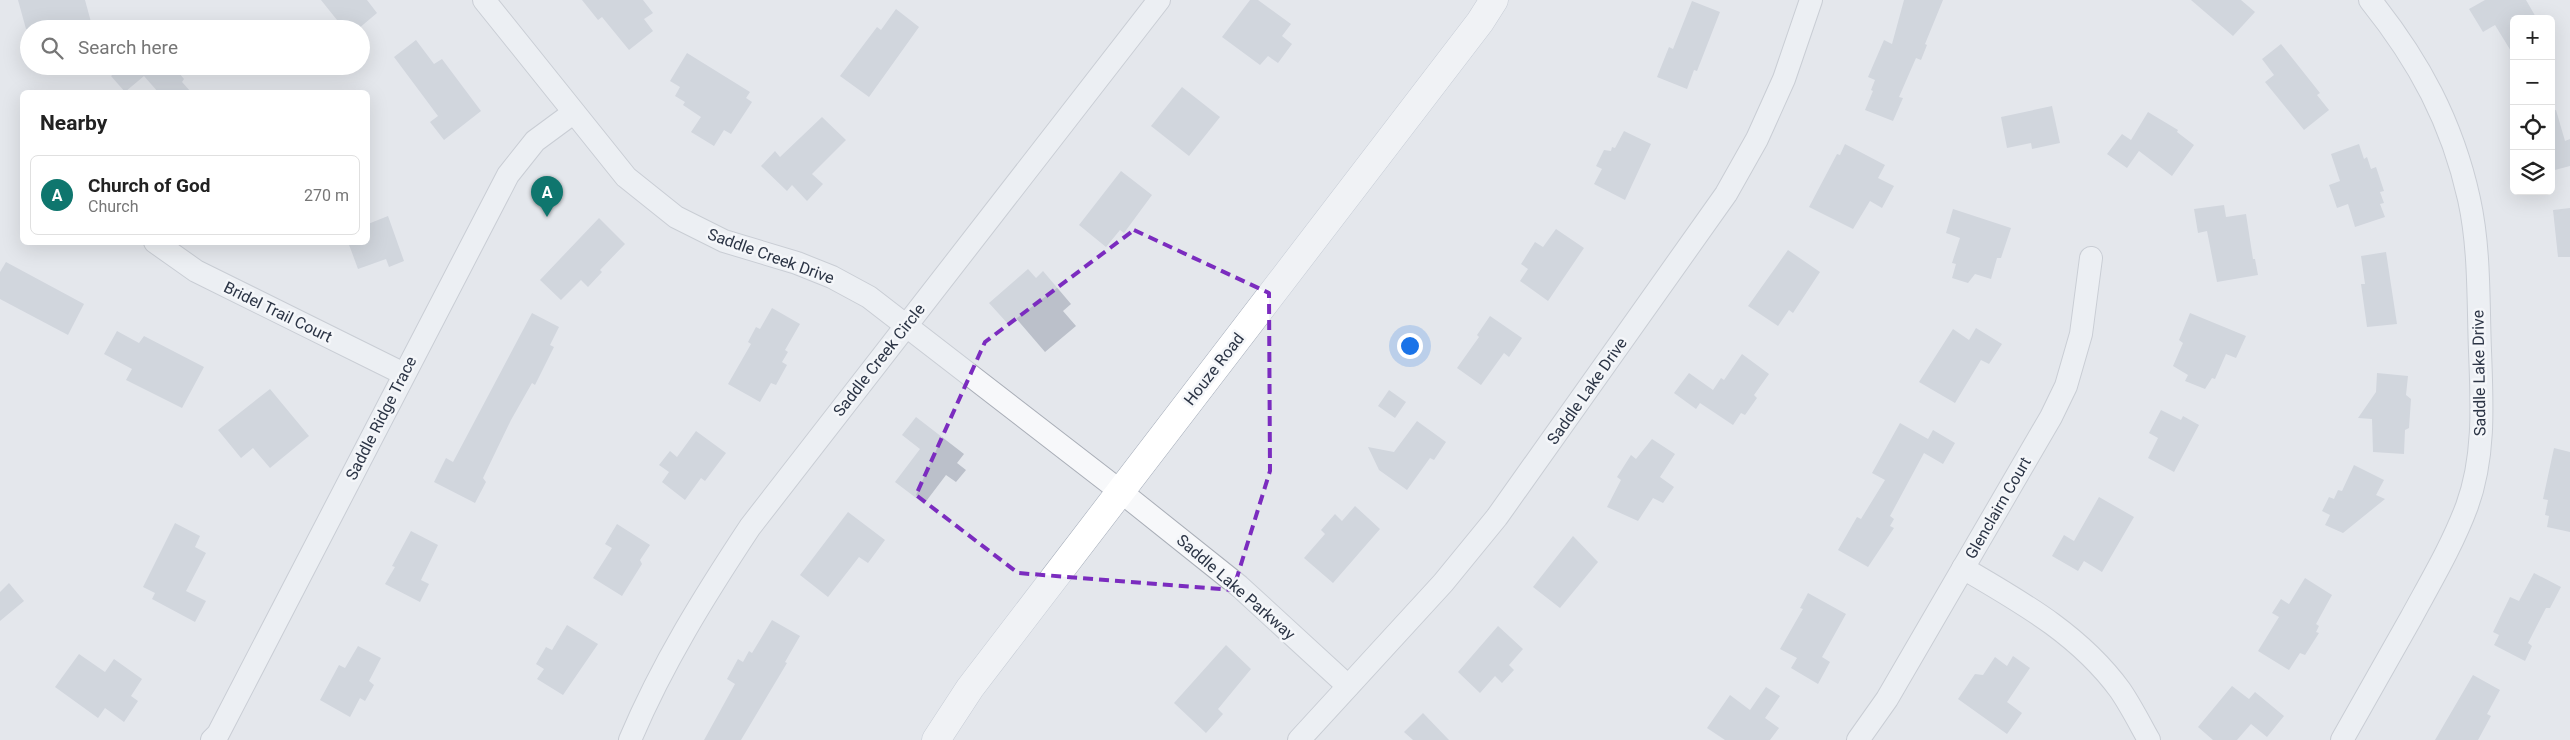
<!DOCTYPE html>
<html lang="en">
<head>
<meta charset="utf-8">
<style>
  :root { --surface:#fff; --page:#f2f2f2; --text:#222; --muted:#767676; --line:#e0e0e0; --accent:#0f766e }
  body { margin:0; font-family:Roboto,sans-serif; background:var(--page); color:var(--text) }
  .controls { position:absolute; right:15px; top:15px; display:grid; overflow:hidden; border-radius:8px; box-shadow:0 5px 20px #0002 }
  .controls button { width:45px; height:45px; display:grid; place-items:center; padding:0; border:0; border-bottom:1px solid var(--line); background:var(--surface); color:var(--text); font:25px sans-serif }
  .you { position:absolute; left:1409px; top:345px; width:18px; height:18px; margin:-12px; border:4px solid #fff; border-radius:50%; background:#1a73e8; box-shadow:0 0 0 8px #1a73e833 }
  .badge { display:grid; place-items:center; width:32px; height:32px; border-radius:50%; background:var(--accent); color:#fff; font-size:16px; font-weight:700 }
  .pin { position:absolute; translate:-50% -41px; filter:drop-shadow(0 1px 2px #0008) }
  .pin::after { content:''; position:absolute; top:26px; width:18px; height:15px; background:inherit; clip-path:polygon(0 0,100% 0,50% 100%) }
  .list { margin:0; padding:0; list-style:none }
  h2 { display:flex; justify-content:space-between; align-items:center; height:65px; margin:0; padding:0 20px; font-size:21px }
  h2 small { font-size:16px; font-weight:400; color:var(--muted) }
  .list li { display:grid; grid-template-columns:32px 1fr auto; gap:15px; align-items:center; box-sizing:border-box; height:80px; margin:0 10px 10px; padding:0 10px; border:1px solid var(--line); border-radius:8px }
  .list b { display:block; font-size:19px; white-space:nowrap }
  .list p { margin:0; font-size:16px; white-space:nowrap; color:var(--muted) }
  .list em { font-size:16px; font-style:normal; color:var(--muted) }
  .icon { flex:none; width:28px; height:28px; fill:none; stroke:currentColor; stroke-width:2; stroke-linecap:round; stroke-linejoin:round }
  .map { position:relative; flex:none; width:2570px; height:740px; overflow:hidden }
  .search { position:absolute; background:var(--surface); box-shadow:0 5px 20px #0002; left:20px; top:20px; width:350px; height:55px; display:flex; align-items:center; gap:12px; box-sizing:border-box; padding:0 18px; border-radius:28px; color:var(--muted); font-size:19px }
  .panel { position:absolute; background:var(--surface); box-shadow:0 5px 20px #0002; left:20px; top:90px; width:350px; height:155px; border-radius:8px }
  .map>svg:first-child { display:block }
</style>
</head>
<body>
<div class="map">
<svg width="2570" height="740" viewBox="0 0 2570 740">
  <rect width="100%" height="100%" fill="#e4e7ec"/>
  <g fill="#bbc0ca">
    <polygon points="18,0 85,0 91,22 69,29 26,29"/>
    <polygon points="321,0 367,0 377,13 358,29 352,29 346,21 341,25"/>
    <polygon points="582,0 643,0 653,13 644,19 653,31 629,50 602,17 598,20"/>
    <polygon points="1250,0 1258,0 1291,24 1282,36 1292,44 1278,63 1268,56 1260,65 1222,37"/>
    <polygon points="1904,0 1943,0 1925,44 1927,45 1921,60 1916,58 1899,97 1903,98 1893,121 1865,110 1873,91 1871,90 1875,80 1868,77 1884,40 1892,44"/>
    <polygon points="2191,0 2241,0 2255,12 2233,36"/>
    <polygon points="2485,0 2526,0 2537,19 2514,19 2514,56 2495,25 2483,32 2469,9"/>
    <polygon points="1692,1 1720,12 1697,71 1694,70 1687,89 1657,77 1669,47 1673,49"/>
    <polygon points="896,9 919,27 869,97 840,76 877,27 881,30"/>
    <polygon points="416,40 434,64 442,59 481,111 444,140 430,122 438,116 394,57"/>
    <polygon points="2281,44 2320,93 2317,95 2329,110 2304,130 2265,82 2274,75 2262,59"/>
    <polygon points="687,53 750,92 746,98 752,102 731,134 724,130 714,146 691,132 701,117 683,105 685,102 675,96 680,87 670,81"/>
    <polygon points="123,66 173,66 184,79 182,82 191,92 158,92 144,76 125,92 111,76"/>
    <polygon points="1182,87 1220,117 1189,156 1151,126"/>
    <polygon points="2052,106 2060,143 2032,149 2031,143 2007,148 2001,117"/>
    <polygon points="2556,110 2565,141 2570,139 2570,166 2551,171 2551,111"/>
    <polygon points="2148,112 2178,130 2177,132 2194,145 2172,176 2139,151 2127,168 2107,154 2122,134 2131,140"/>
    <polygon points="822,117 846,140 812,174 823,184 807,201 792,185 787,191 761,166 775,151 780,157"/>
    <polygon points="1624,131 1651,144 1625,200 1594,184 1602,169 1596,166 1604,150 1611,151 1612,147 1615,148"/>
    <polygon points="1845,144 1885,165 1878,178 1894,186 1882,208 1870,201 1853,229 1809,207 1837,154 1840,155"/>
    <polygon points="2359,144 2364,159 2367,157 2371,169 2376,167 2384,191 2380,192 2384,203 2380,204 2385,217 2355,227 2348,204 2337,208 2329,185 2340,181 2331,154"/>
    <polygon points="1121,171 1152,195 1124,233 1120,230 1106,247 1079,225"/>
    <polygon points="2224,205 2226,217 2246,214 2253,259 2255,259 2258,275 2217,282 2207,231 2198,233 2194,209"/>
    <polygon points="2570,208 2570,257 2558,257 2553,210"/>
    <polygon points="1953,209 2011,228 2001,258 1997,258 1991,279 1975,274 1968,283 1952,278 1956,264 1952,263 1960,238 1946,233"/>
    <polygon points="388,216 404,261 389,267 386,259 358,269 348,242 368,242 368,224"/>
    <polygon points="599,218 625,244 600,270 602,272 588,287 581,280 561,300 540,280"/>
    <polygon points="1556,229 1584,248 1548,301 1520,281 1528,269 1521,264 1535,242 1543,247"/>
    <polygon points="1788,250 1820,272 1793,313 1789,310 1778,326 1748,306"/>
    <polygon points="2386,252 2397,324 2367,327 2361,284 2365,284 2361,256"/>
    <polygon points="6,262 84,304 68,335 0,299 0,272"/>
    <polygon points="1028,269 1036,278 1043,271 1071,304 1063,311 1076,326 1045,352 1015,317 1008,324 989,303"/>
    <polygon points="772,308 800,324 785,350 788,352 782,362 787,365 776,385 771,383 760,402 728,384 751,344 748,342 756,327 760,329"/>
    <polygon points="532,313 559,327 550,345 554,347 535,385 532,383 511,420 483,478 486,482 475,503 434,482 446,458 453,462"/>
    <polygon points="2190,313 2246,336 2236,358 2226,354 2215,379 2212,378 2205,389 2185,381 2188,375 2173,366 2183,343 2179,340"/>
    <polygon points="1490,316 1522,338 1509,357 1504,353 1481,385 1457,368 1479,337 1477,335"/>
    <polygon points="1976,328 2002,344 1989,364 1981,360 1955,403 1919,382 1953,329 1969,340"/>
    <polygon points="117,331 139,343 144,336 204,367 182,408 126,380 132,369 104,354"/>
    <polygon points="1742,354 1769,374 1754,395 1757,398 1745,415 1741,413 1733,425 1700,403 1696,409 1674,393 1689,373 1713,390 1721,378 1724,380"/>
    <polygon points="2377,373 2408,376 2406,395 2411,399 2409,428 2405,430 2404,454 2373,452 2372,419 2358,418 2376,392"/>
    <polygon points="270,389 309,436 270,468 253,448 241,458 218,430"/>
    <polygon points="1389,390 1406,402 1395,418 1378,406"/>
    <polygon points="2161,410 2181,420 2183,416 2199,425 2174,472 2148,458 2158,438 2149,433"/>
    <polygon points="916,417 964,454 957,463 966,470 956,482 946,475 924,504 895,482 920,449 902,435"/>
    <polygon points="1417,421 1446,442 1434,460 1430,458 1407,490 1379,470 1368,447 1394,452"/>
    <polygon points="1900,423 1928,439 1933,430 1955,443 1943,464 1924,453 1890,516 1894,519 1890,526 1894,528 1868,567 1838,550 1857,517 1861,519 1885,480 1872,473"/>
    <polygon points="696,431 726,453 705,481 701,478 685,500 662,482 669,472 659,465 670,451 677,457"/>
    <polygon points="1652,439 1675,454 1660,477 1674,487 1663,503 1653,498 1638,521 1607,507 1621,480 1617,477 1631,455 1636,459"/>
    <polygon points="2554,448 2570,452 2570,532 2547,527 2549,516 2545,515 2548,500 2543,499"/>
    <polygon points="2354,465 2384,480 2376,495 2385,499 2343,533 2325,525 2330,515 2322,511 2329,497 2334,499 2338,490 2342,491"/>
    <polygon points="2099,497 2134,517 2102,572 2084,561 2078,571 2052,556 2064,535 2074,541"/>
    <polygon points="1355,506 1380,529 1333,583 1304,558 1325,534 1321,530 1335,514 1342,521"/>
    <polygon points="848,512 885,540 868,563 859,557 828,597 800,575"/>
    <polygon points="175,523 200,536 195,547 206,553 186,591 206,601 195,622 152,599 155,593 143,587"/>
    <polygon points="617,524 650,545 640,560 642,564 622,596 593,578 612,548 605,544"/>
    <polygon points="411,531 438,545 421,580 429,584 420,602 385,584 395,567 392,566"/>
    <polygon points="1573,536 1598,562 1560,608 1533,587"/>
    <polygon points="2534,573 2561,587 2550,608 2546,608 2528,643 2532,646 2525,661 2494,645 2499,635 2493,632 2510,597 2519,601"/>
    <polygon points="2305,578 2332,595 2316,624 2319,626 2316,632 2319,633 2305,655 2300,653 2289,670 2258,651 2279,617 2272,613 2281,599 2289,604"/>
    <polygon points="9,583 24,601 0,621 0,592"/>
    <polygon points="1808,593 1846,614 1822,657 1830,662 1818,684 1791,668 1797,658 1780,649 1803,609 1800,608"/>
    <polygon points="772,620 800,636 785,662 787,663 741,740 704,740 735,684 727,679 738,659 743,662 749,651 752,653"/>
    <polygon points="567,625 598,644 563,695 537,679 544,669 536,664 546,647 552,650"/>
    <polygon points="1498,626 1523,649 1509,665 1514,670 1502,683 1495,676 1480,693 1458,672"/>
    <polygon points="1226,645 1251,669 1218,709 1223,714 1206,733 1174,703"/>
    <polygon points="358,646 381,658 369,681 374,685 365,701 360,698 350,717 320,700 339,665 345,668"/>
    <polygon points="79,654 105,672 114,659 142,679 131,696 138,701 124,722 105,708 98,718 55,687"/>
    <polygon points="2013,656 2030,668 2007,702 2022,713 2007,734 1958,699 1975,674 1983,675 1995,657 2007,666"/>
    <polygon points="2473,675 2500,690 2487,714 2491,716 2478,740 2435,740"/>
    <polygon points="2232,686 2249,699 2255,692 2284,716 2267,737 2251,724 2237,740 2213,740 2198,727"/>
    <polygon points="1766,687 1780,696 1765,718 1779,728 1770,740 1725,740 1707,728 1730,695 1750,710"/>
    <polygon points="1423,713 1449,740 1413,740 1404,732"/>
  </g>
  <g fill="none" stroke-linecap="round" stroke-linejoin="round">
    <defs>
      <g id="minor">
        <polyline points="484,0 626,177 676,217 724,241 797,263 832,277 869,297 1120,491 1239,586 1348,686"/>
        <polyline points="155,242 196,271 404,374"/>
        <path d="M1963,568c58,34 116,66 157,122 11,16 20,34 29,50"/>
        <polyline points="212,740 218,734 508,175 535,141 573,113"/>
        <path d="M630,740c32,-76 75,-145 120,-213l409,-527"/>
        <polyline points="1299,740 1443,583 1497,517 1726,194 1757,139 1784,79 1811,0"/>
        <polyline points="1858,740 1887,699 2051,417 2066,386 2081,334 2091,258"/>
        <path d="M2342,740c23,-41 46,-82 69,-122 20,-37 41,-72 56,-112 18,-49 15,-103 13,-155 -2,-50 0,-102 -11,-152 -17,-77 -50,-138 -99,-199"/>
      </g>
      <polyline id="primary" points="936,740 970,688 1480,22 1494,0"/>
    </defs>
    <use href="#minor" stroke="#a9aeb7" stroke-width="24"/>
    <use href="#primary" stroke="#a3abb8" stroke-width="29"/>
    <use href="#minor" stroke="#f7f8fa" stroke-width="22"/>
    <use href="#primary" stroke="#fff" stroke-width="28"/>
  </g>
  <path d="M0 0H2570V740H0ZM1134,230l135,63 1,178 -37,119 -215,-17 -102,-78 69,-153z" fill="#e4e7ec" fill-opacity=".55" fill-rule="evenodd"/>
  <path fill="none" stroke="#7b2cbf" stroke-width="4" stroke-dasharray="10 6" stroke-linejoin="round" d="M1134,230l135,63 1,178 -37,119 -215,-17 -102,-78 69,-153z"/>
  <g text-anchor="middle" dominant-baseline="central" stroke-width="5" stroke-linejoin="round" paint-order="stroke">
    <g font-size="16" fill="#2b3445" stroke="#f4f6f9">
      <text transform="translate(771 256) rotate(20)">Saddle Creek Drive</text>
      <text transform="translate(278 312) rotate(26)">Bridel Trail Court</text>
      <text transform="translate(879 360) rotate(-52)">Saddle Creek Circle</text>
      <text transform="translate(1214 369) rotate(-52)">Houze Road</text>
      <text transform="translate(2479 373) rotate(-91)">Saddle Lake Drive</text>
      <text transform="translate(1587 391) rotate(-55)">Saddle Lake Drive</text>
      <text transform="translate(381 418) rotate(-63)">Saddle Ridge Trace</text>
      <text transform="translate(1998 508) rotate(-60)">Glenclairn Court</text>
      <text transform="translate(1236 587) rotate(41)">Saddle Lake Parkway</text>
    </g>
  </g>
</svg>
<div class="controls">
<button>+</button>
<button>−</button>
<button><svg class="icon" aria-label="locate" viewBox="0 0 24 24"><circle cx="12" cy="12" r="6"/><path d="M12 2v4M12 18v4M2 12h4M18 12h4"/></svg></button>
<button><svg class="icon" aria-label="layers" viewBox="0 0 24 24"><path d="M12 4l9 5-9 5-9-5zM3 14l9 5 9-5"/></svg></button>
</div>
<div class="you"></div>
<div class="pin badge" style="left:547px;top:217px">A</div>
<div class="search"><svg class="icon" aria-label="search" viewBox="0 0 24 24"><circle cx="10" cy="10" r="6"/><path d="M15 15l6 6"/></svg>Search here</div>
<section class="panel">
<h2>Nearby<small></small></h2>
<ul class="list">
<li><span class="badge">A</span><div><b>Church of God</b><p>Church</p></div><em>270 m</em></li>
</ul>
</section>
</div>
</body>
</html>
